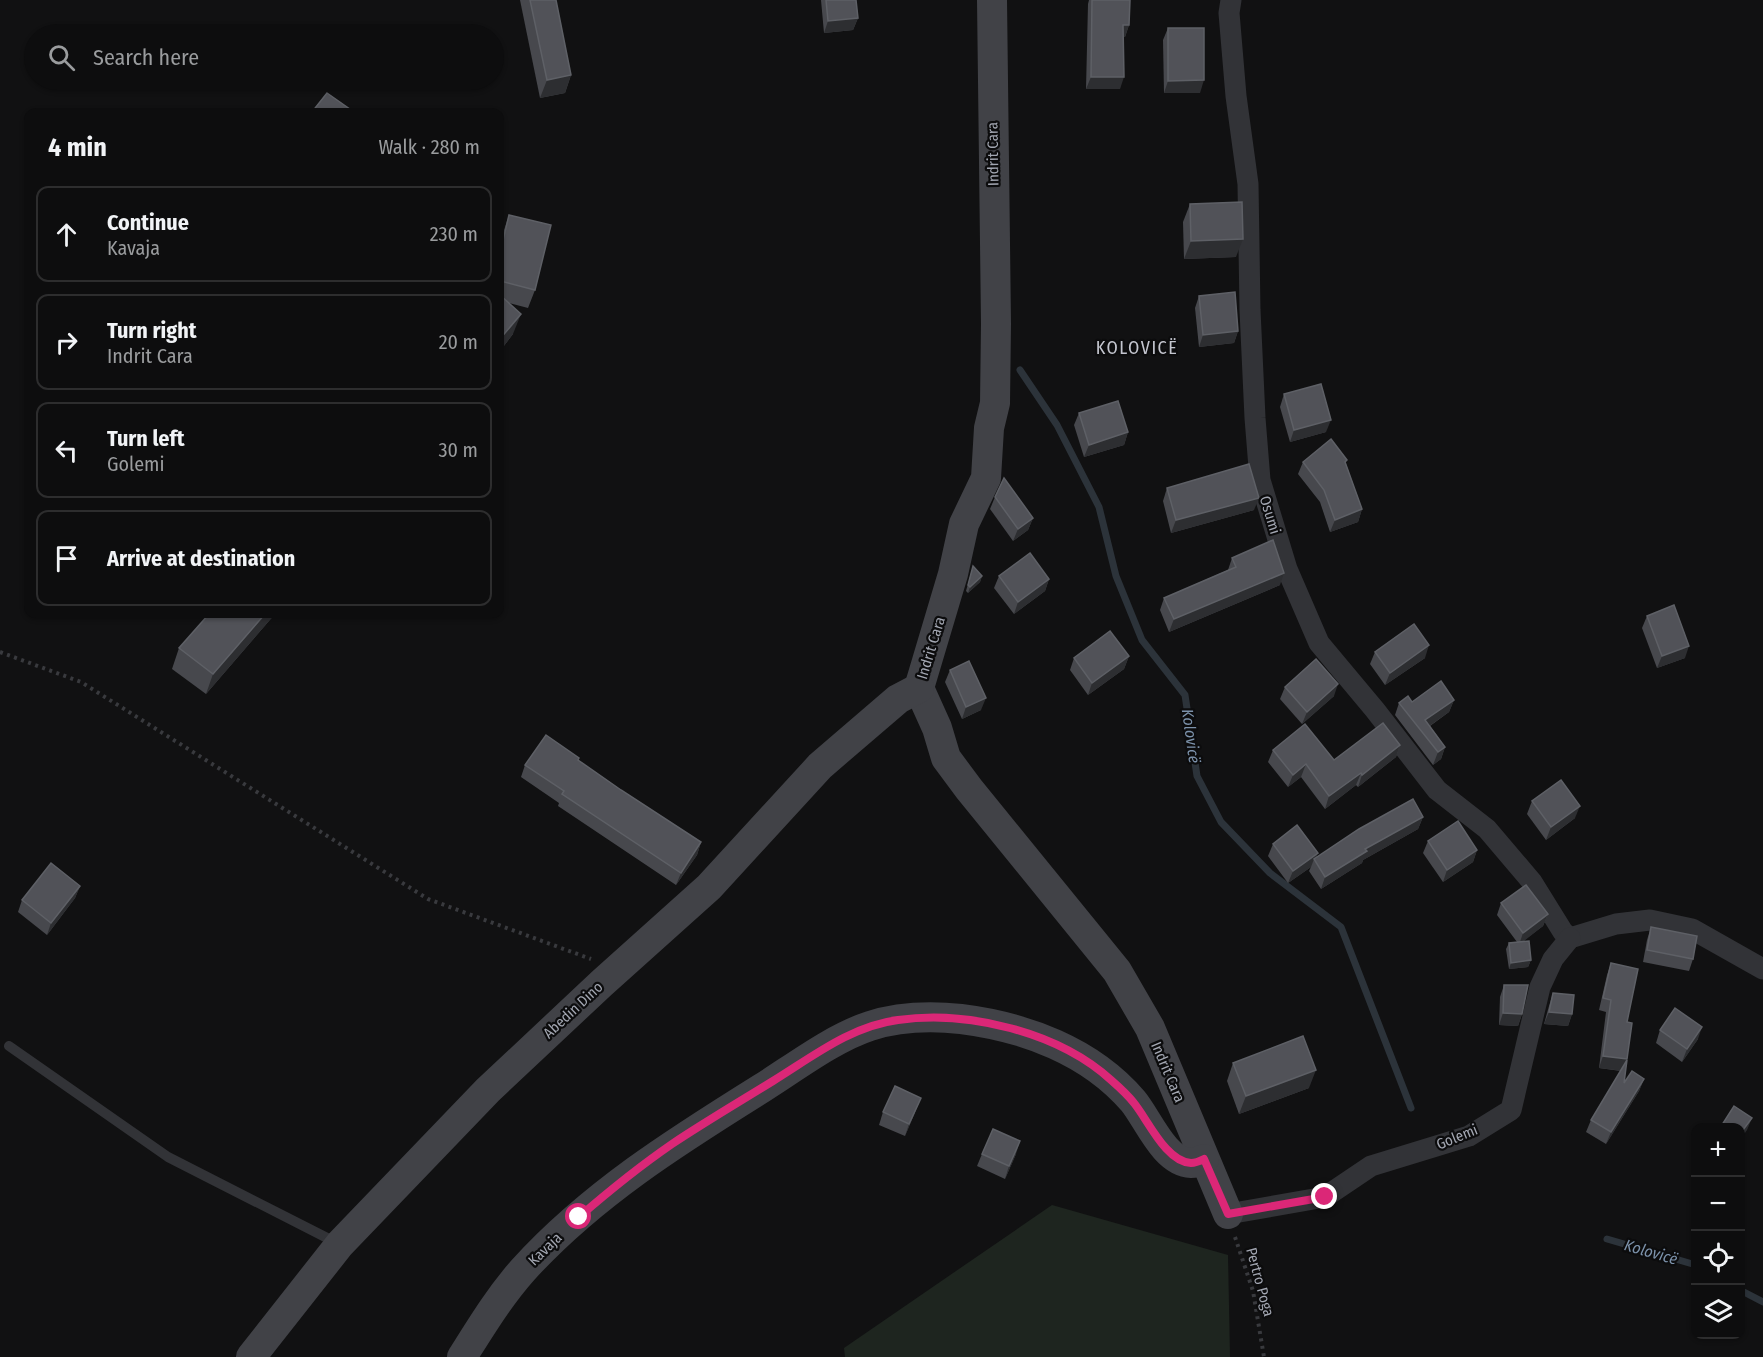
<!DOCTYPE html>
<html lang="en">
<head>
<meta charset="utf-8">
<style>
  :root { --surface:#0d0d0e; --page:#161617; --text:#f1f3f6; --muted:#9a9c9e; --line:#2d2d2e }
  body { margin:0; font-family:"Fira Sans Condensed",sans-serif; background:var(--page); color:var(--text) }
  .controls { position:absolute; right:18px; bottom:18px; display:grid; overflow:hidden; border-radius:12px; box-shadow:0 2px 4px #0004 }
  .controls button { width:54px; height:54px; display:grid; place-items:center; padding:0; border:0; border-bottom:2px solid var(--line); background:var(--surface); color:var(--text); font:30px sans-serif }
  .stop { position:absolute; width:18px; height:18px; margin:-14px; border:4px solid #db2777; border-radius:50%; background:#fff }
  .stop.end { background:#db2777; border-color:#fff; box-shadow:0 2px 6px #0008 }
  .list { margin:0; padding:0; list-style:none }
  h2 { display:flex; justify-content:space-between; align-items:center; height:78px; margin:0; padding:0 24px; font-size:26px }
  h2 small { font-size:20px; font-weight:400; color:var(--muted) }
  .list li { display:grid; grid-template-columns:39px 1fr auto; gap:18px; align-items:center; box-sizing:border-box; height:96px; margin:0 12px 12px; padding:0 12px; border:2px solid var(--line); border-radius:12px }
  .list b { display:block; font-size:22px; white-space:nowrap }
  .list p { margin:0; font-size:20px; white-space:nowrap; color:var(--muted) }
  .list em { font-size:20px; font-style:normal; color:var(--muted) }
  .icon { flex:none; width:33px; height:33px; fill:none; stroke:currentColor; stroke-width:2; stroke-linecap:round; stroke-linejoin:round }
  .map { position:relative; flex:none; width:1763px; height:1357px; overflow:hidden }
  .search { position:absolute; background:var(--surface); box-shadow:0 2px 4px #0004; left:24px; top:24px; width:480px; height:66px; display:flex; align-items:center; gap:15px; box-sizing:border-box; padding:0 21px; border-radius:33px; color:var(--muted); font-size:22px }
  .panel { position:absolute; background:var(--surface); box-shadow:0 2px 4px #0004; left:24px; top:108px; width:480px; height:510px; border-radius:12px }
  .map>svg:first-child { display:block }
</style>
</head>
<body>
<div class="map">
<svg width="1763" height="1357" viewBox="0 0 1763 1357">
  <rect width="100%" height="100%" fill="#111112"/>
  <polygon fill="#1e251f" points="1052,1205 1228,1255 1230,1357 845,1357 844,1348"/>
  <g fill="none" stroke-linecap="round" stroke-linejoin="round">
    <g stroke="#2c333a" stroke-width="7">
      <polyline points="1020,370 1057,425 1099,507 1116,576 1142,640 1185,695 1197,776 1221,822 1270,873 1341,927 1411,1108"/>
      <polyline points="1607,1239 1696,1265"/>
      <polyline points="1740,1290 1763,1302"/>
    </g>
    <g stroke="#393a3e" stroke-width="4" stroke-dasharray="3 4.5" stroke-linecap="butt">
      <polyline points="0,652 81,682 428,899 591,959"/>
      <polyline points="1235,1237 1253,1291 1264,1357"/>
    </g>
    <polyline stroke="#323337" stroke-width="10" points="9,1046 168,1157 337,1243"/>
    <g stroke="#323337" stroke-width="21">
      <polyline points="1231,0 1229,13 1236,96 1248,184 1250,310 1255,418 1260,480 1287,569 1319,643 1375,710 1437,790 1487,829 1532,882 1563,932 1570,938 1616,924 1650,920 1692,929 1763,969"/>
      <polyline points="1228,1214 1325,1197 1371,1166 1469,1136 1511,1110 1540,987 1553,959 1570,938"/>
    </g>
    <g stroke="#414247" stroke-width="30">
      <polyline points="992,0 996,324 995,403 989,428 986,478 964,524 953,574 919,688 937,728 946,758 969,789 1117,971 1150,1028 1228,1214"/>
      <polyline points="251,1357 340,1244 488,1090 602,983 709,887 820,766 898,699 919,688"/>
      <path d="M462,1357c19,-30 37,-60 61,-87 68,-75 154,-129 239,-182 32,-20 71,-50 108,-62 28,-9 62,-10 91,-7 64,8 129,32 172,82 15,18 31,61 58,62 4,0 9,-2 13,-4"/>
    </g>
  </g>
  <g fill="#47484d">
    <polygon points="520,0 556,0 571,75 565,93 540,98"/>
    <polygon points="821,0 856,0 858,18 853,30 824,33"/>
    <polygon points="1089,0 1130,0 1129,25 1125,37 1123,37 1120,89 1086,89 1088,4"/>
    <polygon points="1168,28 1200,93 1164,93 1163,40"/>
    <polygon points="1190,204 1236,257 1184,259 1183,222"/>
    <polygon points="509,215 535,290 528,308 509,303 513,334 500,351 500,246 503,233"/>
    <polygon points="1199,296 1238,331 1234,343 1199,347 1195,308"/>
    <polygon points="1284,394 1326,432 1290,442 1280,407"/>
    <polygon points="1079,413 1128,432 1124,445 1084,457 1074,425"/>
    <polygon points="1303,462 1346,464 1362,509 1358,522 1330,532 1320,502 1298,474"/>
    <polygon points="1167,488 1254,510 1171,533 1163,501"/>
    <polygon points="995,497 1033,518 1028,530 1013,541 990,509"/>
    <polygon points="1232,558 1280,585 1169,632 1160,610 1164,598 1228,570"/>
    <polygon points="973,566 982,576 980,582 968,593 966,591"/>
    <polygon points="999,576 1049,579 1045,591 1014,614 994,588"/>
    <polygon points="275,614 206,694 172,669 179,648"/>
    <polygon points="1647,616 1685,658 1657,668 1642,628"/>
    <polygon points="1375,652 1425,658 1385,685 1370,664"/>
    <polygon points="1129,656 1124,669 1088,695 1070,670 1074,658"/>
    <polygon points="950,670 981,710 962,719 945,682"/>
    <polygon points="1285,687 1334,696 1302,724 1280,699"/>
    <polygon points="1454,700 1449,712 1430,726 1445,747 1441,759 1433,765 1395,715 1399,703"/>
    <polygon points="1400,745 1396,757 1358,787 1356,785 1325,809 1301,777 1288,787 1268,762 1273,750 1334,760"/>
    <polygon points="578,760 621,790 701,842 697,855 676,885 558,806 559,803 521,777 525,765"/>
    <polygon points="1532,801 1575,818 1546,840 1527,814"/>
    <polygon points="1423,817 1418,829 1363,860 1362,863 1321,889 1309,871 1311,867 1288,883 1268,856 1273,844 1316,857"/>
    <polygon points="1428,841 1477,850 1473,862 1443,882 1423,853"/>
    <polygon points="80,886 75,898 47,935 18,912 22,900"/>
    <polygon points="1501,903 1548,914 1543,926 1523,941 1531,960 1528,967 1509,969 1506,949 1509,943 1517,942 1497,915"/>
    <polygon points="1651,927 1693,959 1689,971 1643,962 1647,940"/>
    <polygon points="1611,963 1627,1022 1627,1059 1624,1083 1644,1079 1639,1091 1606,1144 1586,1132 1591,1120 1621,1071 1599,1068 1606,1012 1599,1010 1607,975"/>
    <polygon points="1504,985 1522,1014 1518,1026 1499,1025 1500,997"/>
    <polygon points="1553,993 1572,1014 1568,1026 1544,1024 1549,1006"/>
    <polygon points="1660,1030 1698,1039 1682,1062 1656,1043"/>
    <polygon points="1233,1063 1309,1088 1239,1114 1227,1081"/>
    <polygon points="916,1110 905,1136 879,1125 883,1112"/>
    <polygon points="982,1154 1016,1154 1005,1179 977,1166"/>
  </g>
  <g fill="#2d2e31">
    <polygon points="858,18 853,30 824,33 828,21"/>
    <polygon points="1123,25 1129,25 1125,37 1119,37"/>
    <polygon points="571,75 565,93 540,98 547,80"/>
    <polygon points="1091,77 1124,77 1120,89 1086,89"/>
    <polygon points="1204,80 1200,93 1164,93 1168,81"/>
    <polygon points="1243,239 1236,257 1184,259 1191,241"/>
    <polygon points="521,314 513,334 500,351 500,339"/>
    <polygon points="1238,331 1234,343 1199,347 1203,335"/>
    <polygon points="1331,420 1326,432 1290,442 1294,430"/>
    <polygon points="1128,432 1124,445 1084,457 1089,445"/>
    <polygon points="1259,498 1254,510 1171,533 1176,520"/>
    <polygon points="1362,509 1358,522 1330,532 1335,520"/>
    <polygon points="1033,518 1028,530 1013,541 1018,529"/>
    <polygon points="1284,573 1280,585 1169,632 1174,619"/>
    <polygon points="982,576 980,582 968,593 970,587"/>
    <polygon points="1049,579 1045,591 1014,614 1018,602"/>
    <polygon points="265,614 275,614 206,694 213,674"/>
    <polygon points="1429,645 1425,658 1385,685 1390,673"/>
    <polygon points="1689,646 1685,658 1657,668 1662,656"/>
    <polygon points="1129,656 1124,669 1088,695 1092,683"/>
    <polygon points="1338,684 1334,696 1302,724 1307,712"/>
    <polygon points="986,698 981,710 962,719 966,707"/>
    <polygon points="1454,700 1449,712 1421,732 1425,720"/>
    <polygon points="1400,745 1396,757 1358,787 1362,775"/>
    <polygon points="1445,747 1441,759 1433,765 1438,752"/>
    <polygon points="1306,764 1301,777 1288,787 1293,775"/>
    <polygon points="1361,773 1356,785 1325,809 1329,796"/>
    <polygon points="1580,806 1575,818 1546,840 1551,827"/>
    <polygon points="1423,817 1418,829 1363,860 1362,863 1321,889 1325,877 1365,849"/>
    <polygon points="701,842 697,855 676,885 681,873"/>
    <polygon points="1477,850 1473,862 1443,882 1447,870"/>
    <polygon points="1318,853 1315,861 1314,859 1311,867 1288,883 1293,871"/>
    <polygon points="80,886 75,898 47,935 51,923"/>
    <polygon points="1548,914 1543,926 1519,945 1523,933"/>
    <polygon points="1531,960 1528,967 1509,969 1511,963"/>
    <polygon points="1549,1012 1572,1014 1568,1026 1544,1024"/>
    <polygon points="1503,1013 1522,1014 1518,1026 1499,1025"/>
    <polygon points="1702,1027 1698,1039 1682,1062 1687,1049"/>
    <polygon points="1603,1056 1627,1059 1623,1071 1599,1068"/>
    <polygon points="1316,1070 1309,1088 1239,1114 1246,1096"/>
    <polygon points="1644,1079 1639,1091 1606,1144 1611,1132"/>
    <polygon points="921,1098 916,1110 905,1136 909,1124"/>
    <polygon points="1752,1118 1747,1130 1740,1140 1740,1134"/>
    <polygon points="1020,1141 1016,1154 1005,1179 1009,1166"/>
  </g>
  <g fill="#515258" stroke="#5e6066" stroke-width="1.5">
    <polygon points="530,0 556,0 571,75 547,80"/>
    <polygon points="826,0 856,0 858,18 828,21"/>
    <polygon points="1092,0 1130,0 1129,25 1123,25 1124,77 1091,77"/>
    <polygon points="1168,28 1204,28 1204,80 1168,81"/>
    <polygon points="327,93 354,112 312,112"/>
    <polygon points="1242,202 1243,239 1191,241 1190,204"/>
    <polygon points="509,215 551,225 535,290 500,281 500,253"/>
    <polygon points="1235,292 1238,331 1203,335 1199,296"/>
    <polygon points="500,295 521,314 500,339"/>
    <polygon points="1321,384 1331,420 1294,430 1284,394"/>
    <polygon points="1118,401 1128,432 1089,445 1079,413"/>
    <polygon points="1331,439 1347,460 1345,462 1362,509 1335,520 1324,490 1303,462"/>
    <polygon points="1249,464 1259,498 1176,520 1167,488"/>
    <polygon points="1004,478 1033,518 1018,529 995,497"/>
    <polygon points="1273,540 1284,573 1174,619 1164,598 1236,567 1232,558"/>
    <polygon points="1030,553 1049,579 1018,602 999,576"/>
    <polygon points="973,566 982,576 970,587 968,585"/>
    <polygon points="1674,605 1689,646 1662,656 1647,616"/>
    <polygon points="209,614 265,614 213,674 179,648"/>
    <polygon points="1414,624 1429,645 1390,673 1375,652"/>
    <polygon points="1110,631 1129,656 1092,683 1074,658"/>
    <polygon points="1316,659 1338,684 1307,712 1285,687"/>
    <polygon points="969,661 986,698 966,707 950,670"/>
    <polygon points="1441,681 1454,700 1425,720 1445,747 1438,752 1399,703 1408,696 1412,702"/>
    <polygon points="1383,723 1400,745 1362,775 1361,773 1329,796 1306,764 1293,775 1273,750 1305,724 1334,760"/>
    <polygon points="546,735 579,758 578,760 621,790 701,842 681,873 562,794 564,791 525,765"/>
    <polygon points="1561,780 1580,806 1551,827 1532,801"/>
    <polygon points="1413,799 1423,817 1365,849 1367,851 1325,877 1314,859 1359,829"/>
    <polygon points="1458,821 1477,850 1447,870 1428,841"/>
    <polygon points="1297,825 1318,853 1293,871 1273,844"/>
    <polygon points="51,863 80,886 51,923 22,900"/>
    <polygon points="1526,885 1548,914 1523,933 1501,903"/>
    <polygon points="1651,927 1697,936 1693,959 1647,950"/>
    <polygon points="1529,941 1531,960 1511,963 1509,943"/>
    <polygon points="1611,963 1638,969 1627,1022 1632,1023 1627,1059 1603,1056 1611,1000 1603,998"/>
    <polygon points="1504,985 1528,985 1522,1014 1503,1013"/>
    <polygon points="1553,993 1574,995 1572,1014 1549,1012"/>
    <polygon points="1675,1008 1702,1027 1687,1049 1660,1030"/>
    <polygon points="1303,1036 1316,1070 1246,1096 1233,1063"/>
    <polygon points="1627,1060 1624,1083 1632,1071 1644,1079 1611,1132 1591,1120"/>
    <polygon points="895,1086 921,1098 909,1124 883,1112"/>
    <polygon points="1734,1106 1752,1118 1740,1134 1740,1128 1720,1128"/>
    <polygon points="993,1129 1020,1141 1009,1166 982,1154"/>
  </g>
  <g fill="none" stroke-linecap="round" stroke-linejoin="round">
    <path stroke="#db2777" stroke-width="8" d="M579,1217c30,-26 61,-51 93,-73 33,-22 67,-42 101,-63 39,-24 78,-55 125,-61 70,-10 160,12 213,60 8,7 16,14 23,23 14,17 32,59 57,60 4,0 9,-2 13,-4l24,55 97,-17"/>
  </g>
  <g text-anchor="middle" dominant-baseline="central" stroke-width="4.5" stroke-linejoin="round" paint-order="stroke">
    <g font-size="15" fill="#a3a7b2" stroke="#0c0c0d">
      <text transform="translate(993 154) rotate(-91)">Indrit Cara</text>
      <text transform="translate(1270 515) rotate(73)">Osumi</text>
      <text transform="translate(931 648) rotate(-73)">Indrit Cara</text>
      <text transform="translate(573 1010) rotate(-43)">Abedin Dino</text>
      <text transform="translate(1168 1072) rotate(67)">Indrit Cara</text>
      <text transform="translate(1457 1137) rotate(-22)">Golemi</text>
      <text transform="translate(545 1249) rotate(-44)">Kavaja</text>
      <text transform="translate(1260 1282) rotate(75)">Pertro Poga</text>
    </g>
    <g font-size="16" font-style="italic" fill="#7c92ab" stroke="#0c0c0d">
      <text transform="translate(1191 736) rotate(82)">Kolovicë</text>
      <text transform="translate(1651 1252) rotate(16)">Kolovicë</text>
    </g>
    <g font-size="18" letter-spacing="1.5" fill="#c4c6cf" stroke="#0c0c0d">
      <text x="1137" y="348">KOLOVICË</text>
    </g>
  </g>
</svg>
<div class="controls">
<button>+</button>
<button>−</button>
<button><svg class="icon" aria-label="locate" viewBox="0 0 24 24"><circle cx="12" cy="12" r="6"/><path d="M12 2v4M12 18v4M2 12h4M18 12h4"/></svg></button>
<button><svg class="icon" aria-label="layers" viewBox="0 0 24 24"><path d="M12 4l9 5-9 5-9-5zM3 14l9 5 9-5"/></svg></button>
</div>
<div class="stop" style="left:579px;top:1217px"></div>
<div class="stop end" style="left:1325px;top:1197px"></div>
<div class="search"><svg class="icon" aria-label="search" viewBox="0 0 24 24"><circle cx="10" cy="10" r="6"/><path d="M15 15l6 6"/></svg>Search here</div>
<section class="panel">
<h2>4 min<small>Walk · 280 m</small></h2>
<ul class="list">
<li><svg class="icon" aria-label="ahead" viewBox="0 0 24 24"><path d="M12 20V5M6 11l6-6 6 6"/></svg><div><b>Continue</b><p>Kavaja</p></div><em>230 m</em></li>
<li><svg class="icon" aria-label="right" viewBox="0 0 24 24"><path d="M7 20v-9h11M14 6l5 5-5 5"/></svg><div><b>Turn right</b><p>Indrit Cara</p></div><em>20 m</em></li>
<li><svg class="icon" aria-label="left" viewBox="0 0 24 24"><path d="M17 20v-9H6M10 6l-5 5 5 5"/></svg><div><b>Turn left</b><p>Golemi</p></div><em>30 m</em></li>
<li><svg class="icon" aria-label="arrive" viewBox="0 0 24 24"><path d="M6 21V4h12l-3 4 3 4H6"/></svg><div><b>Arrive at destination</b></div></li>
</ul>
</section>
</div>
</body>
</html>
